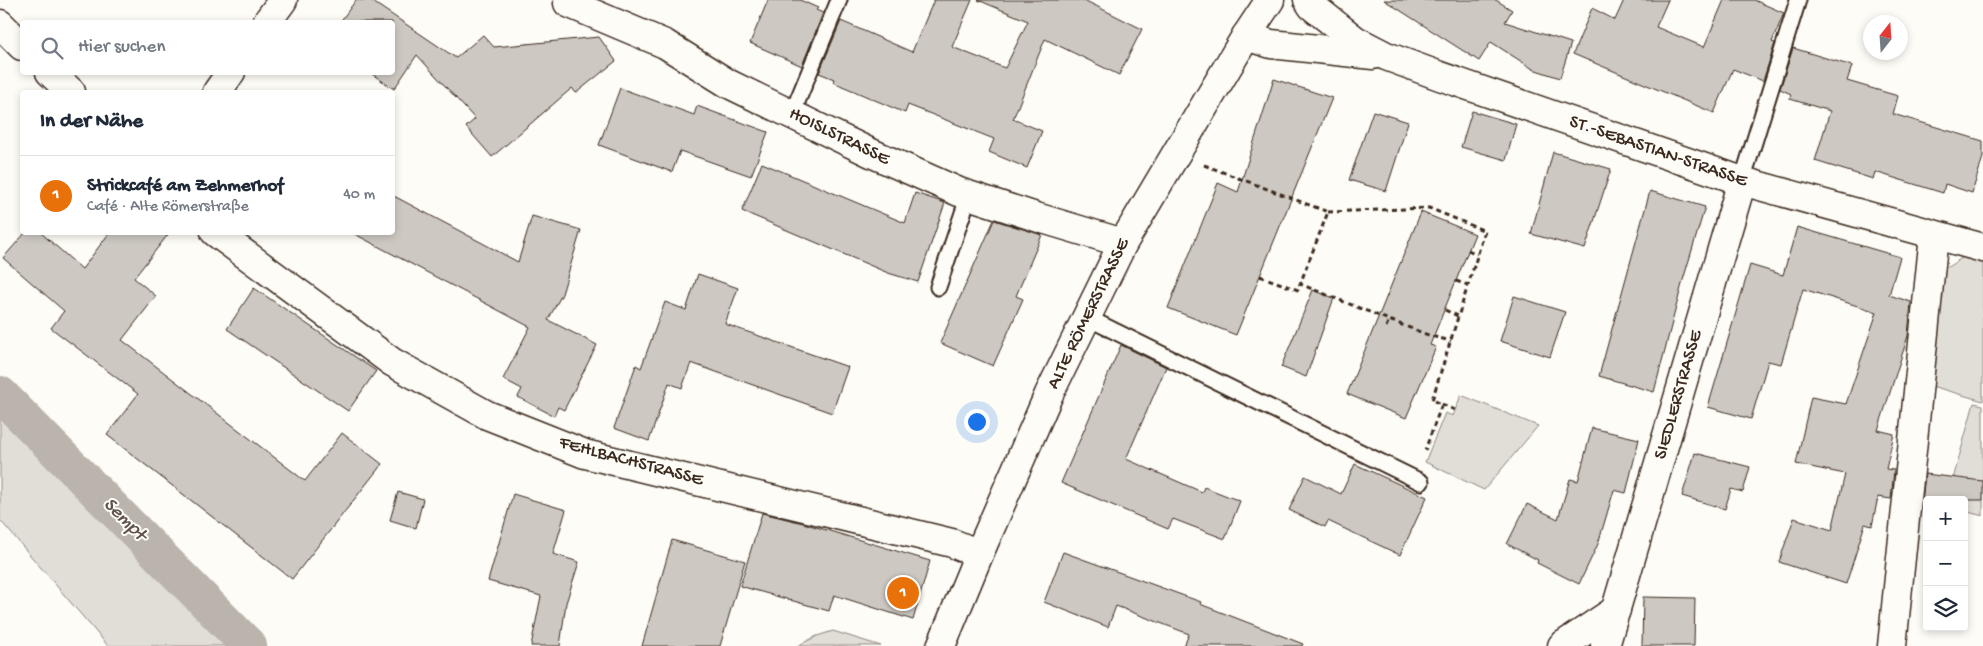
<!DOCTYPE html>
<html lang="de">
<head>
<meta charset="utf-8">
<style>
  :root { --surface:#fff; --page:#f2f2f3; --text:#1f2937; --muted:#747a83; --line:#e0e1e3; --accent:#db2777 }
  body { margin:0; font-family:"Gochi Hand",sans-serif; background:var(--page); color:var(--text) }
  .controls { position:absolute; right:15px; bottom:15px; display:grid; overflow:hidden; border-radius:5px; box-shadow:0 2px 8px #0003 }
  .controls button { width:45px; height:45px; display:grid; place-items:center; padding:0; border:0; border-bottom:1px solid var(--line); background:var(--surface); color:var(--text); font:25px sans-serif }
  .compass { position:absolute; left:1863px; top:15px; width:45px; height:45px; border-radius:50%; background:var(--surface); box-shadow:0 2px 8px #0003; rotate:17deg }
  .you { position:absolute; left:976px; top:421px; width:18px; height:18px; margin:-12px; border:4px solid #fff; border-radius:50%; background:#1a73e8; box-shadow:0 0 0 8px #1a73e833 }
  .badge { display:grid; place-items:center; width:32px; height:32px; border-radius:50%; background:var(--accent); color:#fff; font-size:16px; font-weight:700 }
  .pin { position:absolute; translate:-50% -50%; border:2px solid #fff; box-shadow:0 1px 5px #0006 }
  .list { margin:0; padding:0; list-style:none }
  h2 { display:flex; justify-content:space-between; align-items:center; height:65px; margin:0; padding:0 20px; font-size:21px }
  h2 small { font-size:16px; font-weight:400; color:var(--muted) }
  .list li { display:grid; grid-template-columns:32px 1fr auto; gap:15px; align-items:center; box-sizing:border-box; height:80px; padding:0 20px; border-top:1px solid var(--line) }
  .list b { display:block; font-size:19px; white-space:nowrap }
  .list p { margin:0; font-size:16px; white-space:nowrap; color:var(--muted) }
  .list em { font-size:16px; font-style:normal; color:var(--muted) }
  .icon { flex:none; width:28px; height:28px; fill:none; stroke:currentColor; stroke-width:2; stroke-linecap:round; stroke-linejoin:round }
  .map { position:relative; flex:none; width:1983px; height:646px; overflow:hidden }
  .search { position:absolute; background:var(--surface); box-shadow:0 2px 8px #0003; left:20px; top:20px; width:375px; height:55px; display:flex; align-items:center; gap:12px; box-sizing:border-box; padding:0 18px; border-radius:5px; color:var(--muted); font-size:19px }
  .panel { position:absolute; background:var(--surface); box-shadow:0 2px 8px #0003; left:20px; top:90px; width:375px; height:145px; border-radius:5px }
  .map>svg:first-child { display:block }
</style>
</head>
<body>
<div class="map">
<svg width="1983" height="646" viewBox="0 0 1983 646">
  <rect width="100%" height="100%" fill="#fdfcf7"/>
  <filter id="ink" filterUnits="userSpaceOnUse"><feTurbulence type="fractalNoise" baseFrequency=".02" numOctaves="2"/><feDisplacementMap in="SourceGraphic" scale="10" xChannelSelector="R" yChannelSelector="G"/><feConvolveMatrix kernelMatrix="1 2 1 2 8 2 1 2 1" color-interpolation-filters="sRGB"/></filter>
  <g filter="url(#ink)">
    <g fill="#e1ded7" stroke="#8e847a">
      <polygon points="1970,253 1983,256 1983,401 1928,385 1941,271"/>
      <polygon points="1461,395 1538,426 1484,490 1425,462 1445,413 1453,416"/>
      <polygon points="1974,403 1983,405 1983,516 1964,511 1964,500 1953,479"/>
      <polygon points="0,413 145,561 257,646 108,646 0,520"/>
      <polygon points="833,631 881,646 797,646 817,636"/>
    </g>
    <g fill="none" stroke-linecap="round" stroke-linejoin="round">
      <polyline stroke="#bbb4ad" stroke-width="36" points="0,394 249,646"/>
    </g>
    <g fill="#cdc8c2" stroke="#3b2a1e">
      <polygon points="356,0 370,0 456,58 483,35 494,47 599,37 616,61 576,93 572,88 492,157 466,127 475,119 417,55 394,89 369,72 392,72 392,22 340,22"/>
      <polygon points="768,0 800,0 818,8 816,10 823,13 802,66 750,43"/>
      <polygon points="934,0 972,0 952,47 1005,68 1028,21 978,0 1084,0 1142,29 1119,75 1045,39 1013,119 1042,131 1027,168 989,152 994,139 908,105 905,113 833,82 834,79 819,73 841,21 912,52"/>
      <polygon points="1384,0 1496,0 1512,10 1505,22 1571,43 1560,78 1533,69 1491,42 1479,61"/>
      <polygon points="1624,0 1668,0 1656,27 1704,47 1724,0 1754,0 1784,13 1772,42 1775,43 1763,81 1733,69 1714,113 1573,54 1592,8 1615,20"/>
      <polygon points="1793,48 1852,66 1847,81 1898,96 1893,114 1983,141 1983,157 1972,193 1945,184 1943,193 1875,172 1873,179 1815,161 1830,111 1790,99 1791,94 1780,89"/>
      <polygon points="1274,79 1332,98 1236,335 1168,308 1218,183 1238,192"/>
      <polygon points="620,88 694,115 697,106 768,132 751,176 680,151 672,172 599,145"/>
      <polygon points="1373,111 1408,122 1386,191 1349,180"/>
      <polygon points="1472,111 1516,124 1506,160 1461,147"/>
      <polygon points="1553,152 1611,169 1585,249 1531,234"/>
      <polygon points="762,163 905,223 915,193 945,203 918,282 888,273 742,211"/>
      <polygon points="1650,191 1705,207 1683,280 1654,392 1599,376"/>
      <polygon points="392,195 518,262 532,216 581,230 562,294 548,320 597,345 564,410 558,407 554,416 518,397 522,389 503,379 530,327 351,232 392,232"/>
      <polygon points="1421,212 1475,234 1430,345 1436,347 1406,418 1347,394"/>
      <polygon points="994,220 1042,235 1016,296 1023,299 993,366 940,343"/>
      <polygon points="1797,227 1900,257 1889,295 1911,302 1908,336 1878,430 1894,434 1886,469 1894,470 1891,499 1878,497 1872,526 1865,524 1846,584 1779,562 1794,518 1832,530 1845,474 1796,464 1811,397 1846,404 1877,312 1803,289 1781,364 1768,361 1751,419 1708,407 1750,265 1783,275"/>
      <polygon points="26,232 40,232 82,269 110,232 170,232 134,278 156,296 122,340 305,481 342,433 382,464 292,579 107,435 138,394 51,328 64,311 3,258"/>
      <polygon points="698,274 738,288 725,324 848,367 832,413 691,363 682,388 669,383 649,441 614,428 636,365 641,368 665,302 686,310"/>
      <polygon points="254,288 376,371 348,411 227,329"/>
      <polygon points="1313,290 1334,298 1306,377 1281,367"/>
      <polygon points="1514,296 1565,312 1550,357 1500,341"/>
      <polygon points="1121,345 1166,367 1126,459 1202,492 1204,487 1240,501 1225,539 1173,519 1168,529 1061,483"/>
      <polygon points="1592,428 1639,439 1626,493 1614,490 1598,544 1579,584 1537,563 1538,560 1507,544 1527,504 1558,519 1570,479 1578,481"/>
      <polygon points="1695,453 1750,467 1743,492 1731,489 1725,509 1682,496"/>
      <polygon points="1355,464 1427,497 1400,555 1328,521 1325,527 1289,510 1305,476 1341,494"/>
      <polygon points="1925,474 1983,481 1983,500 1927,500 1927,504 1922,503"/>
      <polygon points="398,492 423,499 416,528 390,520"/>
      <polygon points="513,494 566,510 553,554 579,562 566,603 560,646 531,646 541,596 488,581"/>
      <polygon points="762,513 803,523 930,561 913,620 834,595 829,611 740,586"/>
      <polygon points="672,540 745,561 720,646 642,646"/>
      <polygon points="1063,552 1201,602 1200,604 1303,644 1302,646 1184,646 1189,634 1116,606 1108,627 1044,602"/>
      <polygon points="1643,597 1695,598 1694,646 1642,646"/>
    </g>
    <g fill="none" stroke-linecap="round" stroke-linejoin="round">
      <defs>
        <g id="lane">
          <polyline points="792,114 839,0"/>
          <polyline points="1742,181 1798,0"/>
          <polyline points="938,287 969,195"/>
          <polyline points="1086,317 1421,482"/>
        </g>
        <g id="street">
          <polyline points="1308,0 1312,6 1355,40 1386,56 1440,76 1742,181 1983,248"/>
          <polyline points="568,3 665,44 729,84 869,152 959,192 1036,217 1123,243"/>
          <polyline points="267,22 283,0"/>
          <polyline points="0,24 22,46"/>
          <polyline points="1246,36 1271,44 1373,55"/>
          <polyline points="50,72 71,92"/>
          <polyline points="217,92 231,72"/>
          <polyline points="215,232 392,362 487,415 585,454 952,543 979,554"/>
          <polyline points="1562,646 1616,610"/>
          <polyline points="1605,646 1742,181"/>
          <polyline points="1892,646 1934,235"/>
        </g>
        <polyline id="secondary" points="941,646 979,554 1049,394 1123,243 1246,36 1270,0"/>
      </defs>
      <use href="#lane" stroke="#3b2a1e" stroke-width="19"/>
      <use href="#street" stroke="#3b2a1e" stroke-width="31"/>
      <use href="#secondary" stroke="#3b2a1e" stroke-width="31"/>
      <g stroke="#3b2a1e" stroke-width="3" stroke-dasharray="5 4" stroke-linecap="butt">
        <polyline points="1204,165 1328,212 1300,284"/>
        <polyline points="1328,212 1429,208 1485,231 1432,400 1442,404 1425,450"/>
        <polyline points="1468,250 1477,254"/>
        <polyline points="1260,276 1298,290 1300,284 1389,320"/>
        <polyline points="1456,281 1468,285"/>
        <polyline points="1445,310 1458,316"/>
        <polyline points="1386,327 1389,320 1431,336 1451,341"/>
        <polyline points="1442,404 1455,410"/>
      </g>
      <use href="#lane" stroke="#fdfcf7" stroke-width="15"/>
      <use href="#street" stroke="#fdfcf7" stroke-width="28"/>
      <use href="#secondary" stroke="#fdfcf7" stroke-width="28"/>
    </g>
  </g>
  <g text-anchor="middle" dominant-baseline="central" stroke-width="4" stroke-linejoin="round" paint-order="stroke">
    <g font-size="19" fill="#3b2a1e" stroke="#fdfcf7">
      <text transform="translate(839 137) rotate(26)">HOISLSTRASSE</text>
      <text transform="translate(1658 152) rotate(19)">ST.-SEBASTIAN-STRASSE</text>
      <text transform="translate(1089 314) rotate(-64)">ALTE RÖMERSTRASSE</text>
      <text transform="translate(1679 395) rotate(-74)">SIEDLERSTRASSE</text>
      <text transform="translate(631 462) rotate(15)">FEHLBACHSTRASSE</text>
    </g>
    <g font-size="20" font-style="italic" fill="#615349" stroke="#fdfcf7">
      <text transform="translate(124 520) rotate(45)">Sempt</text>
    </g>
  </g>
</svg>
<div class="controls">
<button>+</button>
<button>−</button>
<button><svg class="icon" aria-label="layers" viewBox="0 0 24 24"><path d="M12 4l9 5-9 5-9-5zM3 14l9 5 9-5"/></svg></button>
</div>
<svg class="compass" viewBox="-18 -18 36 36"><path d="M0-13l5 13h-10z" fill="#e53935"/><path d="M0 13l5-13h-10z" fill="#747a83"/></svg>
<div class="you"></div>
<div class="pin badge" style="left:903px;top:593px;background:#e8710a">1</div>
<div class="search"><svg class="icon" aria-label="search" viewBox="0 0 24 24"><circle cx="10" cy="10" r="6"/><path d="M15 15l6 6"/></svg>Hier suchen</div>
<section class="panel">
<h2>In der Nähe<small></small></h2>
<ul class="list">
<li><span class="badge" style="background:#e8710a">1</span><div><b>Strickcafé am Zehmerhof</b><p>Café · Alte Römerstraße</p></div><em>40 m</em></li>
</ul>
</section>
</div>
</body>
</html>
